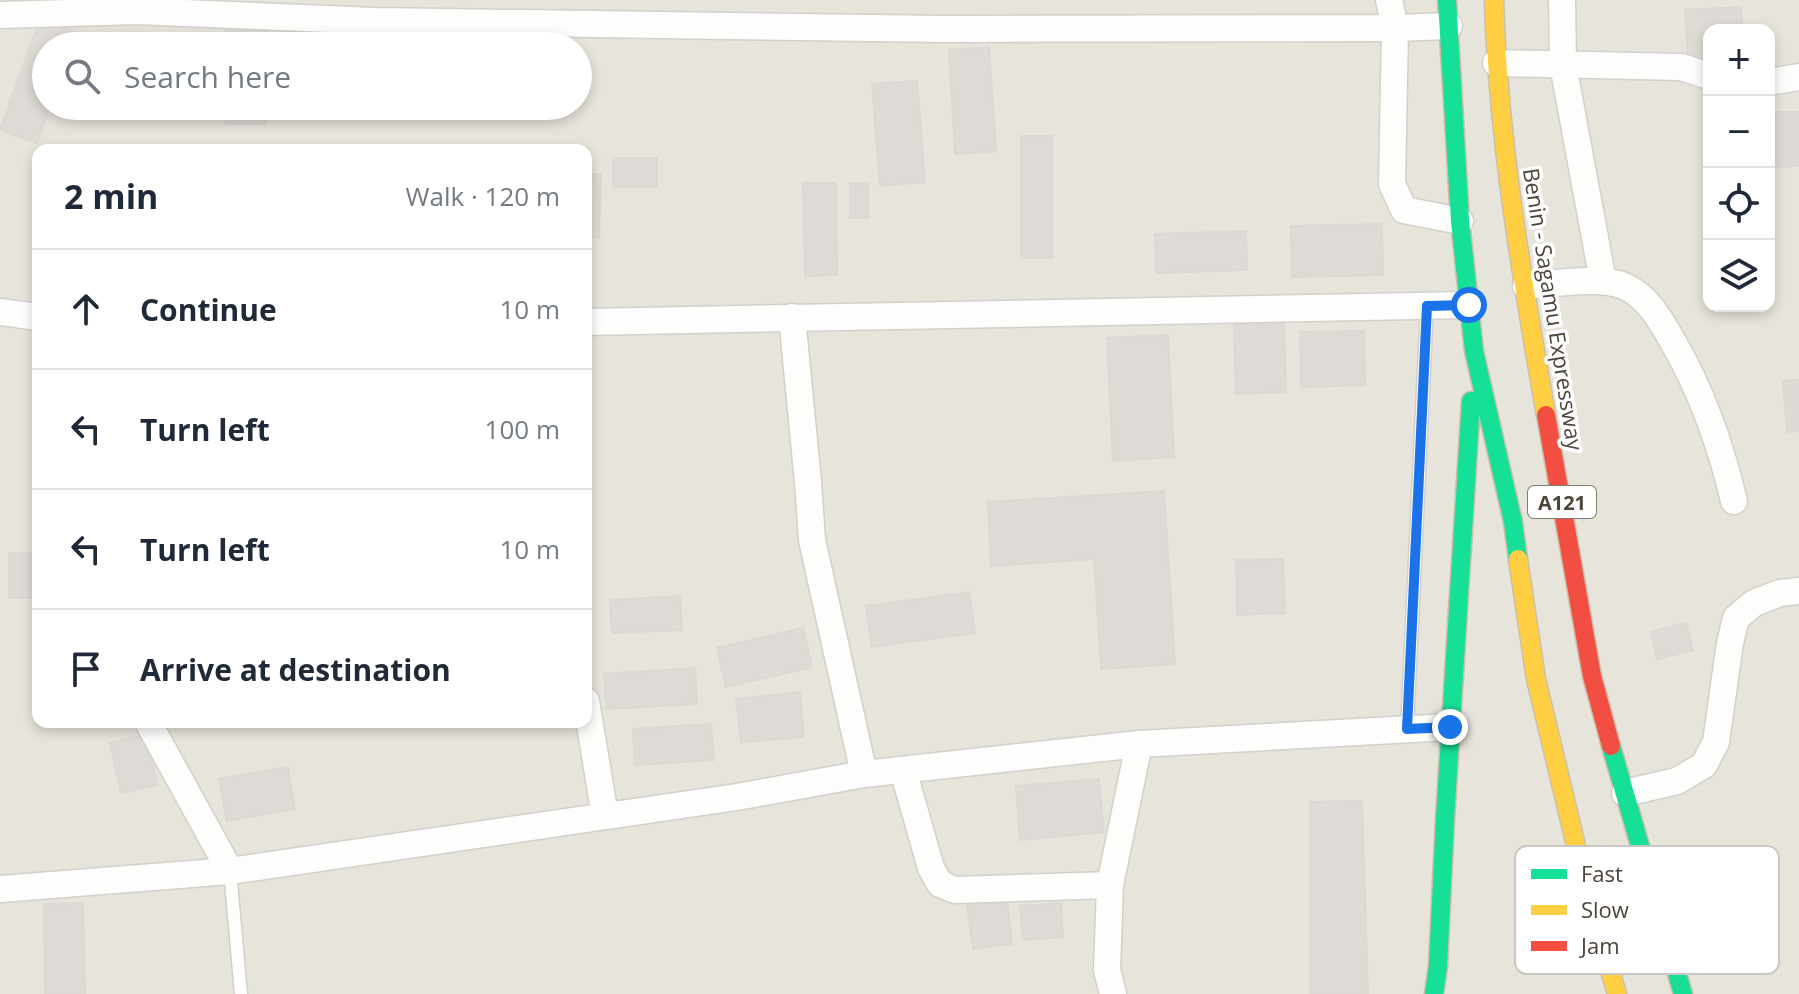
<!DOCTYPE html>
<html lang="en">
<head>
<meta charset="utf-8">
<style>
  :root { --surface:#fff; --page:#f2f2f3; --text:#1f2937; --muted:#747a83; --line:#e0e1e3 }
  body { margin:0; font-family:"Open Sans",sans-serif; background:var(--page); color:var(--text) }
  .controls { position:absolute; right:24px; top:24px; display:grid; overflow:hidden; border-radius:16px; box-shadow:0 4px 12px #0003 }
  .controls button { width:72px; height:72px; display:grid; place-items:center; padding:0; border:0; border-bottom:2px solid var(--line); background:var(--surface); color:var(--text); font:40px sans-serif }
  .stop { position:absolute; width:24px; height:24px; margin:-18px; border:6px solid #1a73e8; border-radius:50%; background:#fff }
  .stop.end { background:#1a73e8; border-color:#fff; box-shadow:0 2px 8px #0008 }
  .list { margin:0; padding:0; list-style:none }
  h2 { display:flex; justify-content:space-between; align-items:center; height:104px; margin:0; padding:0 32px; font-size:34px }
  h2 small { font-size:26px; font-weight:400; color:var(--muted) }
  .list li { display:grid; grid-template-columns:52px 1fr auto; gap:24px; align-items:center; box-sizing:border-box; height:120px; padding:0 32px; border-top:2px solid var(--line) }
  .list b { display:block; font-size:30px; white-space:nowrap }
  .list em { font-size:26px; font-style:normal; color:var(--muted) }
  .icon { flex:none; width:44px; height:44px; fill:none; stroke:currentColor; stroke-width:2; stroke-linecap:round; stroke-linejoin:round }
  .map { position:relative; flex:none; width:1799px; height:994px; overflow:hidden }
  .search { position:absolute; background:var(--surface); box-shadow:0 4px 12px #0003; left:32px; top:32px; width:560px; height:88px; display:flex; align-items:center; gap:20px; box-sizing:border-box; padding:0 28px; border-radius:44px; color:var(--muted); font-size:30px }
  .panel { position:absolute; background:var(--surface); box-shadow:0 4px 12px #0003; left:32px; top:144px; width:560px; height:584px; border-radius:16px }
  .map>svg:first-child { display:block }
</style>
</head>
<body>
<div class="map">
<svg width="1799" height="994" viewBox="0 0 1799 994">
  <rect width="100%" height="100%" fill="#f4f2ee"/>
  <path fill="#e7e4dc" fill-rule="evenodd" d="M0,0h1799v994h-1799zM1709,30h60v276h-60zM46,46h532v60h-532zM38,150h548v572h-548z"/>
  <g fill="#dedbd6" stroke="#dcd9d4" stroke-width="2">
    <polygon points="1741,7 1742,30 1709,30 1709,59 1688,60 1685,10"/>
    <polygon points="40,19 77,32 72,46 46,46 46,106 50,106 37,143 0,130"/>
    <polygon points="225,27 267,28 267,46 225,46"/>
    <polygon points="989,47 996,151 955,154 949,50"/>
    <polygon points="917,81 925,182 880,186 872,84"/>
    <rect x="225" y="106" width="41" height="18"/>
    <polygon points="1769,112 1799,112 1799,166 1769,167"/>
    <rect x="1021" y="136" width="31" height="122"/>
    <rect x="613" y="158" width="44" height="29"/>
    <polygon points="586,174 601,174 599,238 586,237"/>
    <polygon points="803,183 836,183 837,275 805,276"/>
    <polygon points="850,183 868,184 868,218 850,218"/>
    <polygon points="1382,224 1383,275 1292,277 1291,226"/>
    <polygon points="1246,231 1247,270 1156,273 1155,234"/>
    <polygon points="1284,324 1286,392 1236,394 1234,325"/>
    <polygon points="1364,331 1365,385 1301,387 1300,332"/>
    <polygon points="1168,335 1174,457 1113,461 1107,338"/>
    <polygon points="1799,380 1799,431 1787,432 1783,381"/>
    <polygon points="1164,491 1175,664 1101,669 1094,559 991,566 988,502"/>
    <rect x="9" y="553" width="29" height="45"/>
    <polygon points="1283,559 1285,613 1237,615 1236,560"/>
    <polygon points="969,592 975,633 872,647 866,606"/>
    <polygon points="680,596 682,630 612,633 610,600"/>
    <polygon points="1686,623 1693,650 1657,659 1651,632"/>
    <polygon points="803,628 812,667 726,687 717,648"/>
    <polygon points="695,668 697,704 606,709 604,674"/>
    <polygon points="800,692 804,737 741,742 736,699"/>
    <polygon points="711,724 714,760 635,765 633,729"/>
    <polygon points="146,735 157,785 121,793 110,743"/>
    <polygon points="288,767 295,809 227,821 219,779"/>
    <polygon points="1099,779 1104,832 1020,840 1016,786"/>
    <polygon points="1362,801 1368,994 1310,994 1310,802"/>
    <polygon points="1007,899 1012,944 973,949 967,904"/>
    <polygon points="83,903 85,994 45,994 44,904"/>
    <polygon points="1061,903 1063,937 1023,940 1020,906"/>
  </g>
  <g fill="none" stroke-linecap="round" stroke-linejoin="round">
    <defs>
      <g id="lane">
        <polyline points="1407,729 1427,306"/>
        <polyline points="230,871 241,994"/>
      </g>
      <g id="street">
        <polyline points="1389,0 1395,28 1392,184 1404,210 1460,221"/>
        <polyline points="1562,0 1563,65 1603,281"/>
        <polyline points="0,15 137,11 375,21 945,29 1395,28 1449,26"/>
        <polyline points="1496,63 1681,67 1709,76"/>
        <polyline points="1769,82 1799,77"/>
        <path d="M1526,286c26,-2 74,-10 98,0 23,10 36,33 48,54 30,52 48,103 62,161"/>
        <polyline points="0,312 38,317"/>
        <polyline points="792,317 808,482 812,540 864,774"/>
        <polyline points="586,322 1469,305"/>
        <polyline points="586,701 605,816"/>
        <polyline points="148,722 230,871"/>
        <polyline points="903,770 931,868 940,884 955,890 1110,885"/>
        <polyline points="1625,793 1677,781 1704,765 1716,742 1730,643 1736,618 1754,603 1780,593 1799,591"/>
        <polyline points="0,889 230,871 737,797 864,774 1139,744 1450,727"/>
        <polyline points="1113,994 1107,970 1110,885 1139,744"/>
      </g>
      <g id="fast">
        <polyline points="1447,0 1460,221 1474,351 1513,522 1518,559"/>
        <polyline points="1611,746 1683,994"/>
        <polyline points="1434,994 1438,966 1445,819 1471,401"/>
      </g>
      <g id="slow">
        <path d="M1494,0c4,139 28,278 52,415"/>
        <polyline points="1518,559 1536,679 1589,900 1617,994"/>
      </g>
      <polyline id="jam" points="1546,415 1592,676 1611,746"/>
    </defs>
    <use href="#lane" stroke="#d2d0cb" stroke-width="15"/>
    <use href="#street" stroke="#d2d0cb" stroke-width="29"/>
    <use href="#fast" stroke="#ccbfa9" stroke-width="21"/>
    <use href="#slow" stroke="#ccbfa9" stroke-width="21"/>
    <use href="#jam" stroke="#ccbfa9" stroke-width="21"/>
    <use href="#lane" stroke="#fdfdfc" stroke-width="12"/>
    <use href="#street" stroke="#fdfdfc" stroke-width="26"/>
    <use href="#fast" stroke="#16e098" stroke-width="18"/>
    <use href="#slow" stroke="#ffcf43" stroke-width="18"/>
    <use href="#jam" stroke="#f24e42" stroke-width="18"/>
  </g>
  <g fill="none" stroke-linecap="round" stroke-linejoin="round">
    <polyline stroke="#1a73e8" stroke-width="10" points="1450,727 1407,729 1427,306 1469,305"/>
  </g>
  <g text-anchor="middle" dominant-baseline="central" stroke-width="7" stroke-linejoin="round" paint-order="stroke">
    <rect fill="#fff" stroke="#817c74" stroke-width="2" x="1528" y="486" width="68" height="32" rx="6"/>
    <g font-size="20" font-weight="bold" fill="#4b4439">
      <text x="1562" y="502">A121</text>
    </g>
    <g font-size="22" fill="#4b4439" stroke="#fff">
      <text transform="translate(1554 309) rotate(81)">Benin - Sagamu Expressway</text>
    </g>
  </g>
  <rect x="1515" y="846" width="264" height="128" rx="12" fill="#fff" stroke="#c9c7c4" stroke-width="2"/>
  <rect x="1531" y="869" width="36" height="10" fill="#16e098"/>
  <rect x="1531" y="905" width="36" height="10" fill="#ffcf43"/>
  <rect x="1531" y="941" width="36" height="10" fill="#f24e42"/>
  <g font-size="22" fill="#4b4439">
    <text x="1581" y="882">Fast</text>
    <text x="1581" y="918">Slow</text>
    <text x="1581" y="954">Jam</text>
  </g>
</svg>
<div class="controls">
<button>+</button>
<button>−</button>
<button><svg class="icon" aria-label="locate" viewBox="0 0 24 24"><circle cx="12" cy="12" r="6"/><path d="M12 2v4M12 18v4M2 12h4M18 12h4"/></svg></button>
<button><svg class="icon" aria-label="layers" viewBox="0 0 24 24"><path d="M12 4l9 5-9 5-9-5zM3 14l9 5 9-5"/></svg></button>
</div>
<div class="stop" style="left:1469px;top:305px"></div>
<div class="stop end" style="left:1450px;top:727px"></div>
<div class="search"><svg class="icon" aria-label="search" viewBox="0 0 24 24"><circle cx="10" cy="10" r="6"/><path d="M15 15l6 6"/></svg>Search here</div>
<section class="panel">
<h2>2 min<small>Walk · 120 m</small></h2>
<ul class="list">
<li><svg class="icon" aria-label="ahead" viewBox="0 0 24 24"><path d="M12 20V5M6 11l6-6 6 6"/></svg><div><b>Continue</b></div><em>10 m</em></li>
<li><svg class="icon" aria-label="left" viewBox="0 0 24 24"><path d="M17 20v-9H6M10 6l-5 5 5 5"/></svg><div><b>Turn left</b></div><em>100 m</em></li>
<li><svg class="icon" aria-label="left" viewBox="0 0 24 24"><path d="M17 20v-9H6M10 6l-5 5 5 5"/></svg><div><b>Turn left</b></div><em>10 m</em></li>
<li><svg class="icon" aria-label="arrive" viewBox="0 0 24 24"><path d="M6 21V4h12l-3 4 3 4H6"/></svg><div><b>Arrive at destination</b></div></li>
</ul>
</section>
</div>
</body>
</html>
